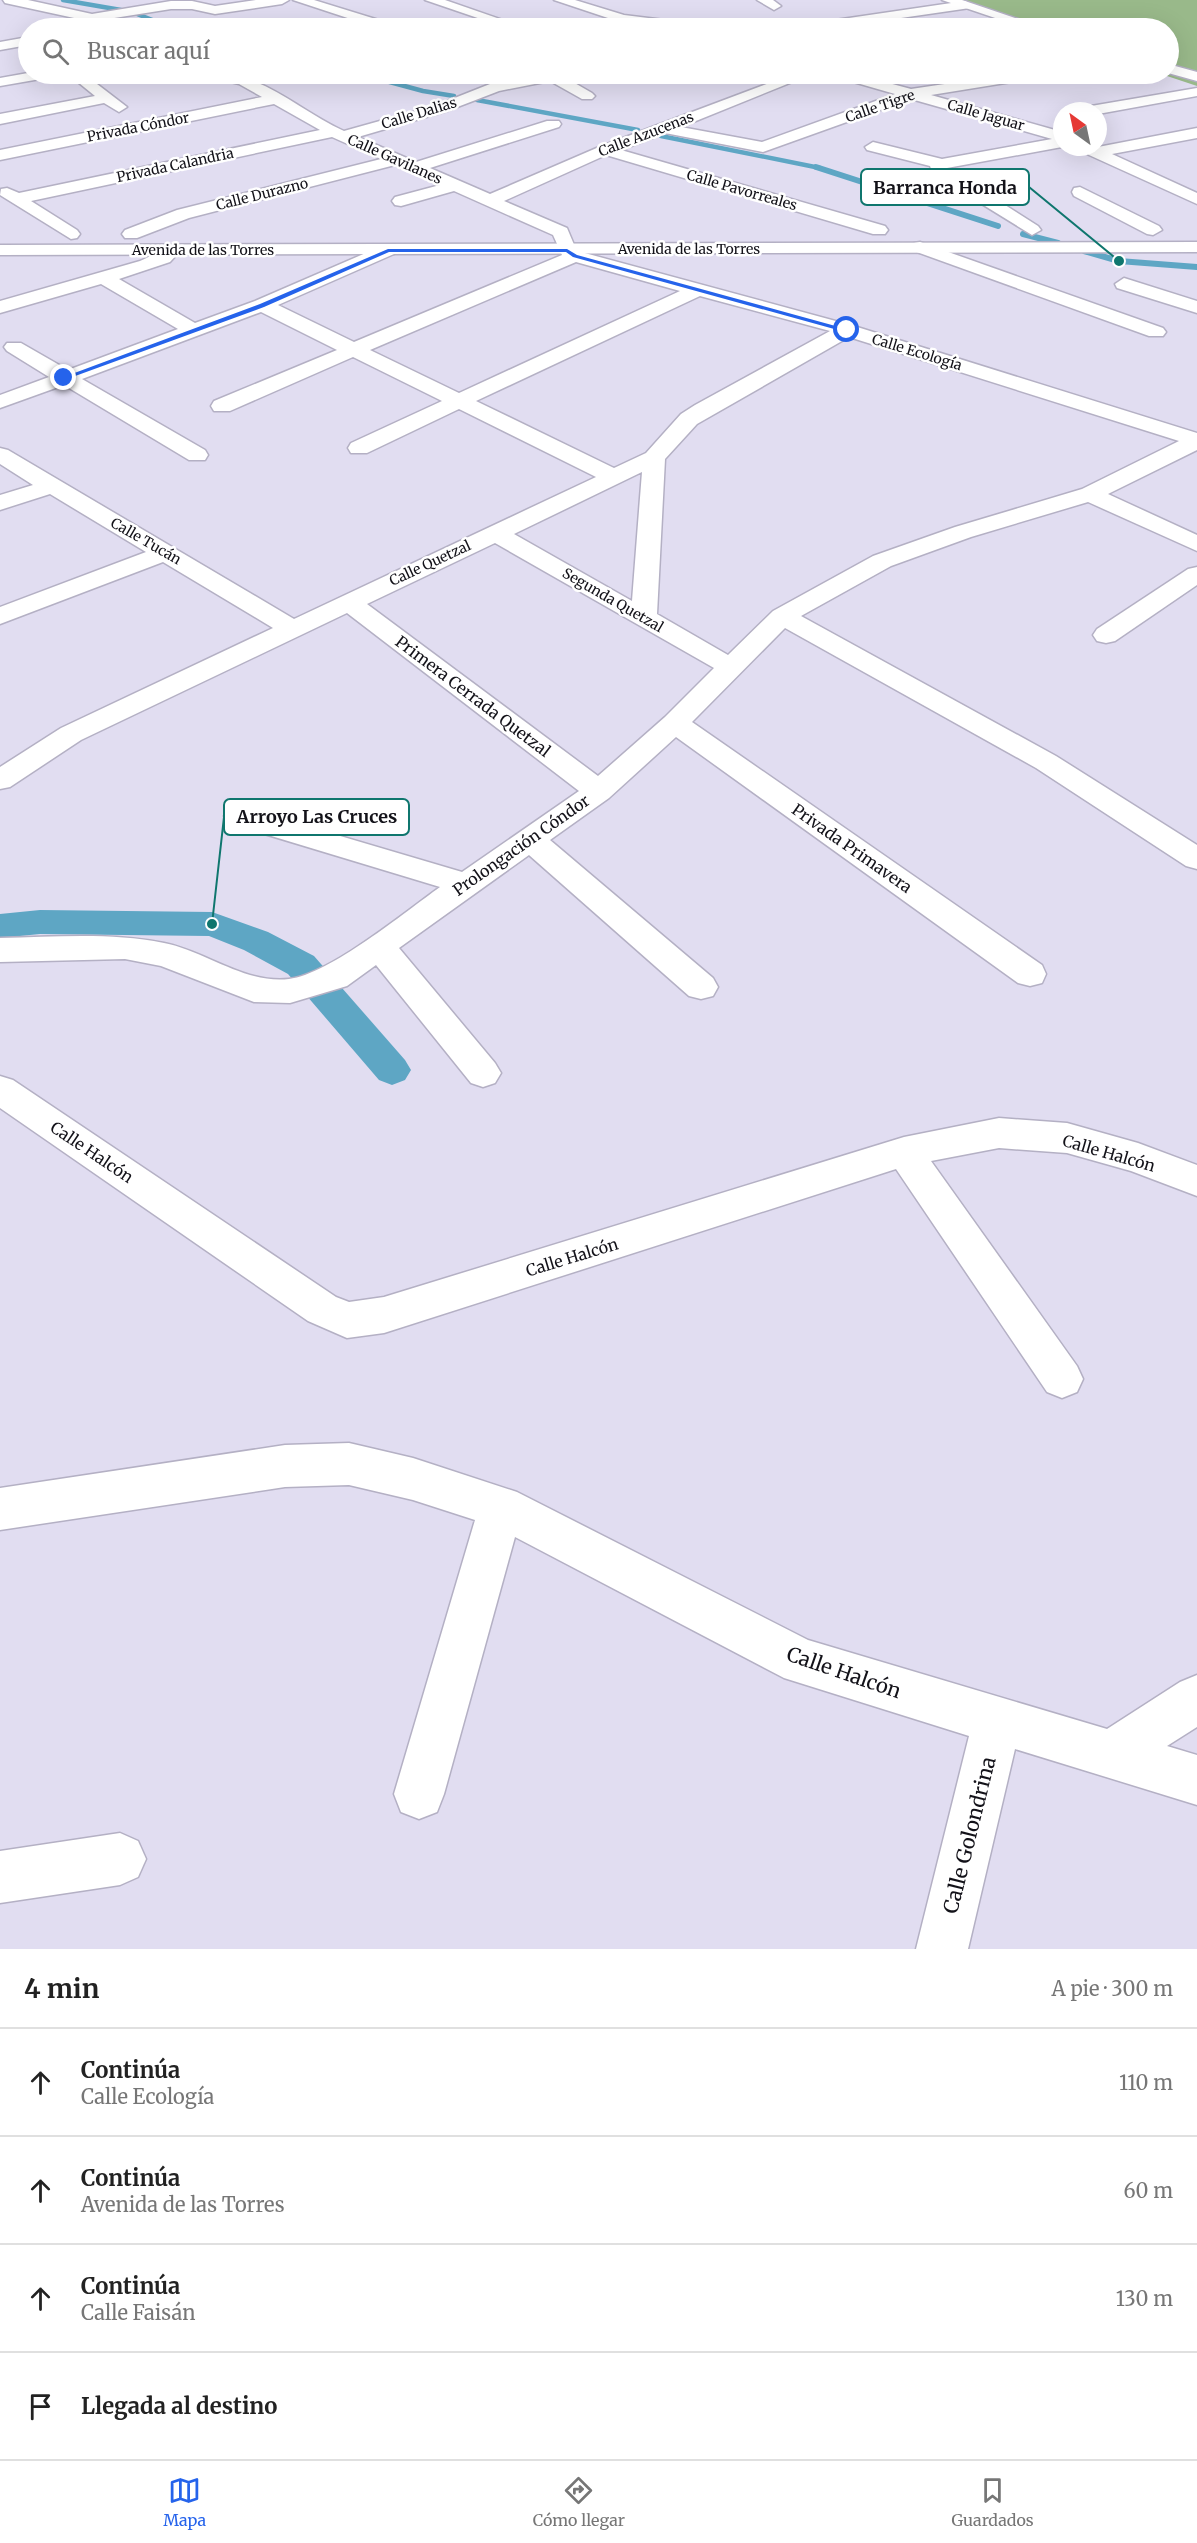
<!DOCTYPE html>
<html lang="es">
<head>
<meta charset="utf-8">
<style>
  :root { --surface:#fff; --page:#f6f6f6; --text:#222; --muted:#767676; --line:#e0e0e0; --accent:#2563eb }
  body { margin:0; font-family:Merriweather,serif; background:var(--page); color:var(--text) }
  .compass { position:absolute; left:1053px; top:102px; width:54px; height:54px; border-radius:50%; background:var(--surface); box-shadow:0 6px 24px #0002; rotate:327deg }
  .stop { position:absolute; width:18px; height:18px; margin:-14px; border:4px solid #2563eb; border-radius:50%; background:#fff }
  .stop.end { background:#2563eb; border-color:#fff; box-shadow:0 2px 6px #0008 }
  .list { margin:0; padding:0; list-style:none }
  h2 { display:flex; justify-content:space-between; align-items:center; height:78px; margin:0; padding:0 24px; font-size:26px }
  h2 small { font-size:20px; font-weight:400; color:var(--muted) }
  .list li { display:grid; grid-template-columns:39px 1fr auto; gap:18px; align-items:center; box-sizing:border-box; height:108px; padding:0 24px; border-top:2px solid var(--line) }
  .list b { display:block; font-size:22px; white-space:nowrap }
  .list p { margin:0; font-size:20px; white-space:nowrap; color:var(--muted) }
  .list em { font-size:20px; font-style:normal; color:var(--muted) }
  .icon { flex:none; width:33px; height:33px; fill:none; stroke:currentColor; stroke-width:2; stroke-linecap:round; stroke-linejoin:round }
  .map { position:relative; flex:none; width:1197px; height:1949px; overflow:hidden }
  .search { position:absolute; background:var(--surface); box-shadow:0 6px 24px #0002; left:18px; right:18px; top:18px; height:66px; display:flex; align-items:center; gap:15px; box-sizing:border-box; padding:0 21px; border-radius:33px; color:var(--muted); font-size:22px }
  .sheet { height:510px; background:var(--surface) }
  nav { display:flex; justify-content:space-around; align-items:center; box-sizing:border-box; height:84px; border-top:2px solid var(--line); background:var(--surface); font-size:16px; color:var(--muted) }
  nav a { display:grid; justify-items:center; gap:3px }
  nav .on { color:var(--accent) }
  .map>svg:first-child { display:block }
</style>
</head>
<body>
<div class="map">
<svg width="1197" height="1949" viewBox="0 0 1197 1949">
  <rect width="100%" height="100%" fill="#e1ddf1"/>
  <polygon fill="#99b98a" points="950,0 1197,0 1197,86 1161,74 1168,74 1168,28 1032,28"/>
  <g fill="none" stroke-linecap="round" stroke-linejoin="round">
    <g stroke="#5ea6c4" stroke-width="4.5">
      <polyline points="63,0 121,10"/>
      <polyline points="137,14 173,28"/>
      <polyline points="360,74 423,91 454,96"/>
      <polyline points="477,100 638,130"/>
      <polyline points="661,136 820,168"/>
    </g>
    <g stroke="#5ea6c4" stroke-width="6">
      <polyline points="816,167 998,226"/>
      <polyline points="1023,234 1058,243"/>
      <polyline points="1084,251 1119,261 1197,267"/>
    </g>
    <polygon fill="#5ea6c4" fill-rule="evenodd" points="40,910 212,912 268,932 314,956 405,1060 411,1070 405,1080 392,1085 379,1080 288,974 244,950 209,936 40,934 0,938 0,914"/>
    <defs>
      <g id="minor">
        <polygon points="3,0 28,0 92,14 171,1 192,1 215,6 256,0 289,0 282,4 215,14 192,9 171,9 108,19 118,23 118,28 107,28 88,21 5,3"/>
        <polygon points="293,0 314,0 395,25 397,28 378,28"/>
        <polygon points="425,0 445,0 526,28 507,28"/>
        <polygon points="554,0 575,0 624,15 697,24 704,28 668,28 623,23"/>
        <polygon points="757,0 773,0 781,6 774,10"/>
        <polygon points="965,1 972,5 970,8 832,28 801,28 808,24"/>
        <polygon points="28,37 28,45 0,50 0,42"/>
        <polygon points="28,73 53,74 46,78 0,86 0,78"/>
        <polygon points="68,74 84,74 127,107 119,112 104,103 0,124 0,114 95,96"/>
        <path d="M207,74c51,-6 92,37 137,57l93,-26 53,-21 54,-10h28l-6,4 26,15 3,3 -3,3h-10l-32,-18 -51,10 -52,20 -89,26 58,25 131,-41h12l2,3 -2,3 -129,41 60,26 109,-47 194,-73h19l-131,53 81,15 133,-48 -59,-17 -2,-3h21l56,15 101,-15h32l-7,4 -106,17 131,37v15l-115,21 91,58 3,4 -9,5 -99,-61 -3,-8 -63,-16 -2,-3 8,-5 69,17 110,-20 -141,-40 -148,53 -98,-19 -44,17 264,76 3,4 -3,4h-12l-267,-79 -102,46 63,27 8,19 6,5 273,74 343,107v17l-89,44 89,41v16l-109,-49 -117,35 -80,29 -90,50 255,140 141,89v24l-11,-3 -150,-98 -251,-140 -93,94 350,243 4,9 -4,9 -12,3 -12,-3 -342,-246 -67,61 -59,42 163,138 5,9 -5,9 -12,3 -12,-3 -160,-141 -130,93 96,115 6,10 -6,10 -12,4 -12,-4 -95,-118 -29,21 -57,17 -36,-1 -93,-36 -36,-7 -125,3v-24c55,-1 110,-6 164,5 42,8 80,41 125,36 41,-5 116,-67 151,-92l-212,-64 -4,-7 4,-7 11,-3 223,66 117,-81 -232,-178 -266,127 -71,47 -10,2v-22l61,-39 212,-100 -110,-66 -163,62v-17l146,-55 -96,-58 -50,16v-15l33,-10 -33,-21v-16l8,2 286,169 302,-142 -137,-68 -92,44h-16l-3,-5 3,-5 91,-42 -89,-44 -123,54h-16l-3,-5 3,-5 123,-51 -76,-38 -179,67 123,71 3,5 -3,5h-16l-125,-75 -64,23v-13l49,-18 -42,-26 -3,-4 3,-4h14l47,27 110,-41 -77,-45 -101,29v-12l140,-40c11,-4 21,-14 32,-16l9,5 -11,12 -51,17 76,44 60,-22 127,-55h12l3,4 -3,4 -116,51 76,37 208,-87 -9,-20 -99,-44 -53,15 -6,-1 -3,-4 3,-4 45,-12 -45,-20 -206,53 -52,20h-12l-3,-4 3,-4 52,-20 204,-51 -49,-22 -301,64 46,29 3,4 -3,4 -6,1 -71,-44 1,-6 6,-1 12,5 301,-63 -46,-26 -274,56v-10l262,-53 -23,-13 -30,-7zM576,262l104,29 -221,102 -89,-43zM700,296l130,35 -135,74 -14,9 -35,39 -32,15 -138,-67zM849,337l330,104 -97,48 -127,38 -82,29 -100,55 -45,44 -71,-41 8,-155 32,-35zM642,472l-10,129 -118,-67zM495,543l219,125 -49,49 -67,59 -231,-172z"/>
        <polygon points="1197,88 1197,96 1098,114 1098,111 1083,111 1091,106"/>
        <polygon points="1197,128 1197,138 1112,154 1197,193 1197,204 1089,155 1077,147 1098,147"/>
        <polygon points="1080,187 1159,226 1162,230 1153,235 1147,234 1074,196 1072,192 1074,188"/>
        <polygon points="920,242 1163,328 1166,332 1163,336 1149,336 914,251 911,247 914,243"/>
        <polygon points="1124,278 1197,301 1197,313 1117,288 1115,284"/>
        <polygon points="1197,567 1197,585 1115,641 1106,643 1097,641 1093,635 1097,629 1188,569"/>
        <polygon points="0,1076 13,1080 336,1297 349,1302 384,1297 904,1137 999,1118 1067,1123 1138,1143 1197,1165 1197,1196 1131,1171 1067,1153 999,1148 931,1161 1077,1366 1083,1379 1077,1392 1062,1398 1047,1392 896,1169 384,1333 347,1338 308,1321 0,1108"/>
        <polygon points="349,1443 413,1458 517,1492 808,1640 1107,1729 1180,1682 1197,1675 1197,1727 1167,1746 1197,1755 1197,1805 1015,1749 968,1949 916,1949 969,1736 784,1678 515,1537 444,1794 437,1812 419,1819 401,1812 394,1794 475,1520 413,1500 349,1485 285,1487 0,1530 0,1488 285,1445"/>
        <polygon points="120,1833 138,1841 146,1859 138,1877 120,1885 0,1903 0,1851"/>
      </g>
      <g id="secondary">
        <polygon points="942,0 962,0 1044,28 1025,28"/>
        <polygon points="1168,64 1197,72 1197,81 1168,73"/>
        <polygon points="1197,242 1197,252 0,255 0,245"/>
      </g>
    </defs>
    <use href="#minor" stroke="#b4b0c4" stroke-width="3"/>
    <use href="#secondary" stroke="#b4b0c4" stroke-width="3"/>
    <use href="#minor" fill="#fff" fill-rule="evenodd"/>
    <use href="#secondary" fill="#fff" fill-rule="evenodd"/>
  </g>
  <polygon fill="#2563eb" points="388,249 567,249 577,255 850,330 845,332 573,257 566,252 389,252 264,307 67,379 61,378 260,304"/>
  <g text-anchor="middle" dominant-baseline="central" stroke-width="5" stroke-linejoin="round" paint-order="stroke">
    <g font-size="14" fill="#131219" stroke="#fff">
      <text transform="translate(880 106) rotate(-19)">Calle Tigre</text>
      <text transform="translate(419 113) rotate(-17)">Calle Dalias</text>
      <text transform="translate(986 115) rotate(16)">Calle Jaguar</text>
      <text transform="translate(138 127) rotate(-11)">Privada Cóndor</text>
      <text transform="translate(646 134) rotate(-21)">Calle Azucenas</text>
      <text transform="translate(395 159) rotate(24)">Calle Gavilanes</text>
      <text transform="translate(175 165) rotate(-12)">Privada Calandria</text>
      <text transform="translate(742 190) rotate(16)">Calle Pavorreales</text>
      <text transform="translate(262 194) rotate(-14)">Calle Durazno</text>
      <text x="689" y="249">Avenida de las Torres</text>
      <text x="203" y="250">Avenida de las Torres</text>
      <text transform="translate(917 352) rotate(17)">Calle Ecología</text>
      <text transform="translate(146 541) rotate(30)">Calle Tucán</text>
      <text transform="translate(430 563) rotate(-25)">Calle Quetzal</text>
      <text transform="translate(613 600) rotate(30)">Segunda Quetzal</text>
    </g>
    <g font-size="16" fill="#131219" stroke="#fff">
      <text transform="translate(473 696) rotate(37)">Primera Cerrada Quetzal</text>
      <text transform="translate(521 845) rotate(-35)">Prolongación Cóndor</text>
      <text transform="translate(852 848) rotate(35)">Privada Primavera</text>
      <text transform="translate(92 1152) rotate(34)">Calle Halcón</text>
      <text transform="translate(1109 1153) rotate(16)">Calle Halcón</text>
      <text transform="translate(572 1257) rotate(-17)">Calle Halcón</text>
    </g>
    <g font-size="20" fill="#131219" stroke="#fff">
      <text transform="translate(844 1672) rotate(19)">Calle Halcón</text>
      <text transform="translate(969 1835) rotate(-76)">Calle Golondrina</text>
    </g>
  </g>
  <path fill="none" stroke="#0f766e" stroke-width="2" d="M1119 261L1029 187M212 924L224 817"/>
  <g fill="#0f766e" stroke="#fff" stroke-width="2">
    <circle cx="1119" cy="261" r="6"/>
    <circle cx="212" cy="924" r="6"/>
  </g>
  <g fill="#fff" stroke="#0f766e" stroke-width="2">
    <rect x="861" y="169" width="168" height="36" rx="6"/>
    <rect x="224" y="799" width="185" height="36" rx="6"/>
  </g>
  <g font-size="18" text-anchor="middle" font-weight="bold" fill="#131219">
    <text x="945" y="194">Barranca Honda</text>
    <text x="317" y="823">Arroyo Las Cruces</text>
  </g>
</svg>
<svg class="compass" viewBox="-18 -18 36 36"><path d="M0-13l5 13h-10z" fill="#e53935"/><path d="M0 13l5-13h-10z" fill="#767676"/></svg>
<div class="stop" style="left:847px;top:330px"></div>
<div class="stop end" style="left:64px;top:378px"></div>
<div class="search"><svg class="icon" aria-label="search" viewBox="0 0 24 24"><circle cx="10" cy="10" r="6"/><path d="M15 15l6 6"/></svg>Buscar aquí</div>
</div>
<section class="sheet">
<h2>4 min<small>A pie · 300 m</small></h2>
<ul class="list">
<li><svg class="icon" aria-label="ahead" viewBox="0 0 24 24"><path d="M12 20V5M6 11l6-6 6 6"/></svg><div><b>Continúa</b><p>Calle Ecología</p></div><em>110 m</em></li>
<li><svg class="icon" aria-label="ahead" viewBox="0 0 24 24"><path d="M12 20V5M6 11l6-6 6 6"/></svg><div><b>Continúa</b><p>Avenida de las Torres</p></div><em>60 m</em></li>
<li><svg class="icon" aria-label="ahead" viewBox="0 0 24 24"><path d="M12 20V5M6 11l6-6 6 6"/></svg><div><b>Continúa</b><p>Calle Faisán</p></div><em>130 m</em></li>
<li><svg class="icon" aria-label="arrive" viewBox="0 0 24 24"><path d="M6 21V4h12l-3 4 3 4H6"/></svg><div><b>Llegada al destino</b></div></li>
</ul>
</section>
<nav>
<a class="on"><svg class="icon" aria-label="map" viewBox="0 0 24 24"><path d="M3 6l6-2 6 2 6-2v14l-6 2-6-2-6 2zM9 4v14M15 6v14"/></svg>Mapa</a>
<a><svg class="icon" aria-label="directions" viewBox="0 0 24 24"><path d="M12 3l9 9-9 9-9-9zM9 14v-3h6M13 9l2 2-2 2"/></svg>Cómo llegar</a>
<a><svg class="icon" aria-label="saved" viewBox="0 0 24 24"><path d="M7 4h10v16l-5-4-5 4z"/></svg>Guardados</a>
</nav>
</body>
</html>
